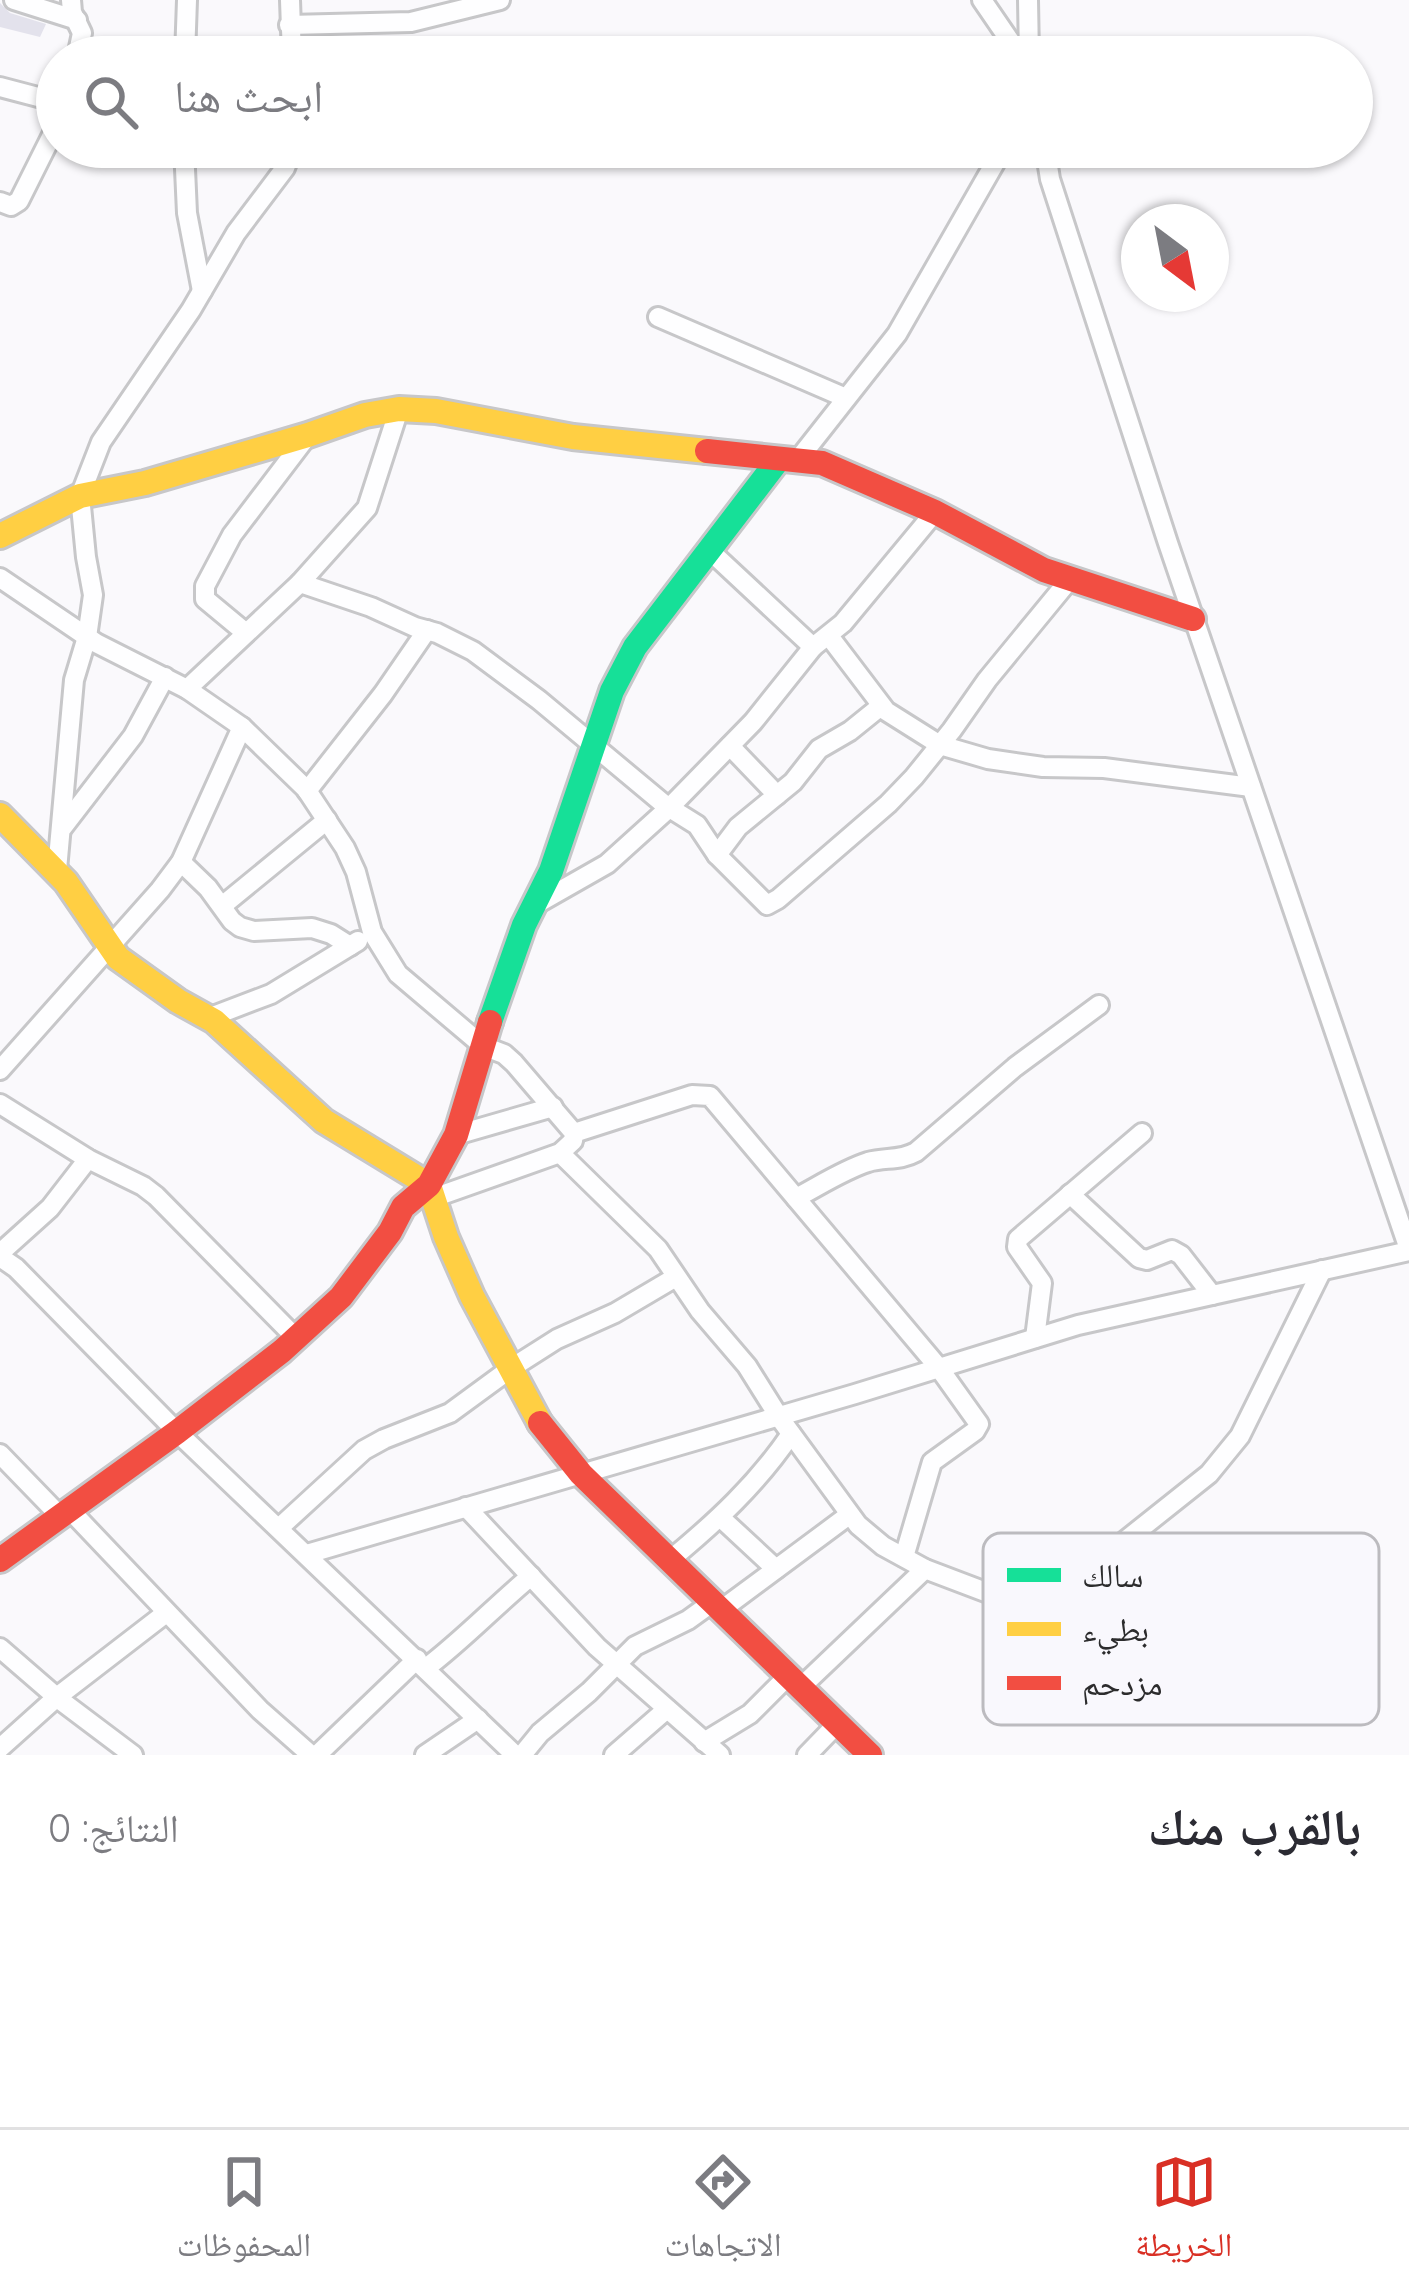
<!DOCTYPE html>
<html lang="ar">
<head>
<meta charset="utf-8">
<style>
  :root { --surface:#fff; --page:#f7f7f7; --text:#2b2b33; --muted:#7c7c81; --line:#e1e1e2; --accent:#d93025 }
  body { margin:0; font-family:Quicksand,"Noto Naskh Arabic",sans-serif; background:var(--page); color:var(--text); direction:rtl }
  .compass { position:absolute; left:1121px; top:204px; width:108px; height:108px; border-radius:50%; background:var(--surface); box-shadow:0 3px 9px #0004; rotate:148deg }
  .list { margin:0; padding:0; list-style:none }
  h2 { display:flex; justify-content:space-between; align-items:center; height:156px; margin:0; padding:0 48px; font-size:51px }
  h2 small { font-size:39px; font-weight:400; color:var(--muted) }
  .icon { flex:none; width:66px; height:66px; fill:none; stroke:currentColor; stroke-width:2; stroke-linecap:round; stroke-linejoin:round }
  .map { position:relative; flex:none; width:1409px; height:1755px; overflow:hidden; direction:ltr }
  .search { position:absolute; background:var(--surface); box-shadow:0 3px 9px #0004; left:36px; right:36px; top:36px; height:132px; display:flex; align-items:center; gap:30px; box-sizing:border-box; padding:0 42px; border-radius:66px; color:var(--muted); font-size:45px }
  .sheet { height:372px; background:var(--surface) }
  nav { display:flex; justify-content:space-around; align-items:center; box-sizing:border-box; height:168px; border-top:3px solid var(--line); background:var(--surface); font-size:33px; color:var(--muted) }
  nav a { display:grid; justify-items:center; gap:6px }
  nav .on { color:var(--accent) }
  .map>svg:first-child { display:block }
</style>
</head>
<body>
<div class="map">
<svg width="1409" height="1755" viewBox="0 0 1409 1755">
  <rect width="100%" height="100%" fill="#faf9fc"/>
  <polygon fill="#e3e2ec" points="0,3 10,13 46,24 40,37 0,27"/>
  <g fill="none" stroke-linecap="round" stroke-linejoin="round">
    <defs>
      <g id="street">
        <polyline points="14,0 77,20"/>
        <polyline points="71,0 72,12 82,33 77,57"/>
        <polyline points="290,0 292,57"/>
        <polyline points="982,0 1021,57"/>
        <polyline points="1028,0 1029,57"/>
        <polyline points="289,25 411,22 500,0"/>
        <polyline points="185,57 187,0"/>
        <polyline points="0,87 57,102"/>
        <polyline points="184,147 187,213 202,291"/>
        <polyline points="1045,147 1050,179 1168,543 1409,1249"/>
        <polyline points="0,202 11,206 19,201 57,125"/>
        <polyline points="658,317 846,398"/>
        <polyline points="797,461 897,334 1004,147"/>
        <polyline points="708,549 813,647"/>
        <polyline points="0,578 96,643 187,689 242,727 306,789 345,848 356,872 372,932 398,974 483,1046 504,1054 514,1063 574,1133 573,1141 560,1153 433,1198"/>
        <polyline points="300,583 371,607 415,627 437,633 473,651 539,700 665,805 697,825 717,855 767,905 778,899 888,804 914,777 952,730 987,680 1070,579"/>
        <polyline points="246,633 205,599 205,586 232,535 308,435"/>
        <polyline points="829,636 886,711 940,745 988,759 1043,767 1104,768 1251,787"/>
        <polyline points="187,689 300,583 367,508 399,409"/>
        <polyline points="730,746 777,795"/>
        <polyline points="307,791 383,694 427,630"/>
        <polyline points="63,827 133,736 165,677"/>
        <polyline points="717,855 738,827 793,782 819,749 850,731 881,706"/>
        <polyline points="181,862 208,888 232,921 240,927 254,931 312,928 331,934 350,946"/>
        <polyline points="57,870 74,680 87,637 93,595 86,557 80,496 101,442 191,310 236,233 285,168 293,147"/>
        <polyline points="535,905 607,864 669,808 753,722 813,647 843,623 935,512"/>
        <polyline points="222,906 327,820"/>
        <polyline points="208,1018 271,994 358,941"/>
        <polyline points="0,1070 160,890 181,862 242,727"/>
        <polyline points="0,1104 88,1159 143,1186 156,1196 296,1338"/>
        <polyline points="574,1133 692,1095 710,1096 939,1368 979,1424 975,1431 932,1462 904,1557"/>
        <polyline points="456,1135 553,1107"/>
        <polyline points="560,1153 658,1249 700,1311 747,1366 779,1417 858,1525 883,1546 925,1569 1012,1602 1048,1599 1067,1587 1209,1474 1240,1436 1322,1270"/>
        <polyline points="1070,1194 1139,1258 1147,1260 1172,1250 1181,1255 1212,1295"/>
        <path d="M796,1198c23,-12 47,-28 72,-36 17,-5 32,-1 48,-10l99,-85 84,-62"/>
        <polyline points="0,1253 50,1208 88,1159"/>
        <polyline points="0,1257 16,1268 177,1432 515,1755"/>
        <polyline points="1035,1338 1042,1283 1017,1247 1018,1239 1142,1133"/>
        <polyline points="0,1454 60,1516"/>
        <polyline points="466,1507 597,1647 720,1755"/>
        <polyline points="69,1509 260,1710 311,1755"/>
        <polyline points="721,1518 776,1569"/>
        <polyline points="279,1528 364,1450 384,1439 450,1413 510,1369 557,1339 615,1313 676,1277"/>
        <polyline points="307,1554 855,1394 1078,1325 1409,1251"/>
        <path d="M670,1560c46,-38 87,-76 121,-126"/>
        <polyline points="721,1610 849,1515"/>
        <polyline points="0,1648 60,1700 133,1755"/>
        <path d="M426,1668c37,-28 69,-62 105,-92"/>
        <polyline points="801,1687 925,1569"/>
        <polyline points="704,1742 750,1714 789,1675"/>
        <polyline points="0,1748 57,1697 166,1613"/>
        <polyline points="317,1755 417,1659"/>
        <polyline points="425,1755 478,1719"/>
        <polyline points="522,1755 540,1733 589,1692 635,1646 688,1620 713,1602"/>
        <polyline points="614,1755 667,1709"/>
        <polyline points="807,1755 838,1723"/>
      </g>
      <polyline id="fast" points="490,1022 524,925 551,871 612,691 635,647 779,459"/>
      <g id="slow">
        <polyline points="0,536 80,496 145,483 308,435 365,415 399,409 436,411 573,437 707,451"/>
        <polyline points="0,815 66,882 118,958 178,1001 214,1021 324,1121 429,1185 446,1237 472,1296 540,1423"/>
      </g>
      <g id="jam">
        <polyline points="707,451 822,463 935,512 1044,570 1193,619"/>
        <polyline points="540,1423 581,1474 870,1755"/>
        <polyline points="0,1560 177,1432 282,1351 341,1297 390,1232 403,1207 429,1185 456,1135 490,1022"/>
      </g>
    </defs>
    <use href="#street" stroke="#c7c7c9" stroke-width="24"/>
    <use href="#fast" stroke="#c7c7c9" stroke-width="30"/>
    <use href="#slow" stroke="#c7c7c9" stroke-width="30"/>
    <use href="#jam" stroke="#c7c7c9" stroke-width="30"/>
    <use href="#street" stroke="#fefeff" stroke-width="18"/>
    <use href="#fast" stroke="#16e098" stroke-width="24"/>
    <use href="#slow" stroke="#ffcf43" stroke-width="24"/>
    <use href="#jam" stroke="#f24e42" stroke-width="24"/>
  </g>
  <rect x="983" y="1533" width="396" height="192" rx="18" fill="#f9f8fd" stroke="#bcbbbf" stroke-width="3"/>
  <rect x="1007" y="1568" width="54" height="14" fill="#16e098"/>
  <rect x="1007" y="1622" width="54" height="14" fill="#ffcf43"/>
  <rect x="1007" y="1676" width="54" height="14" fill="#f24e42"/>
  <g font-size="33" fill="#2c2c2d">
    <text x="1082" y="1587">سالك</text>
    <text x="1082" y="1641">بطيء</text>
    <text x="1082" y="1695">مزدحم</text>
  </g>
</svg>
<svg class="compass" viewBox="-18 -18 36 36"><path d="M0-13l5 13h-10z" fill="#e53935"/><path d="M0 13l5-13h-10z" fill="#7c7c81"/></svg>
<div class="search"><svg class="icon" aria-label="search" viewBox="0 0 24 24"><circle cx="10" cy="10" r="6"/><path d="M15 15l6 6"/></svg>ابحث هنا</div>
</div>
<section class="sheet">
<h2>بالقرب منك<small>النتائج: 0</small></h2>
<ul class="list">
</ul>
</section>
<nav>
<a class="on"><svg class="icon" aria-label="map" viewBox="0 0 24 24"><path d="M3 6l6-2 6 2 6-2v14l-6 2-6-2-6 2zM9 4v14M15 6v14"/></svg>الخريطة</a>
<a><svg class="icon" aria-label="directions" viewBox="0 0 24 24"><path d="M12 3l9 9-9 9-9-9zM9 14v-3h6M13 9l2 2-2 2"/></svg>الاتجاهات</a>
<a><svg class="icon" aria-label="saved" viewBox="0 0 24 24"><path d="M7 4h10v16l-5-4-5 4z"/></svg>المحفوظات</a>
</nav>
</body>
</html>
